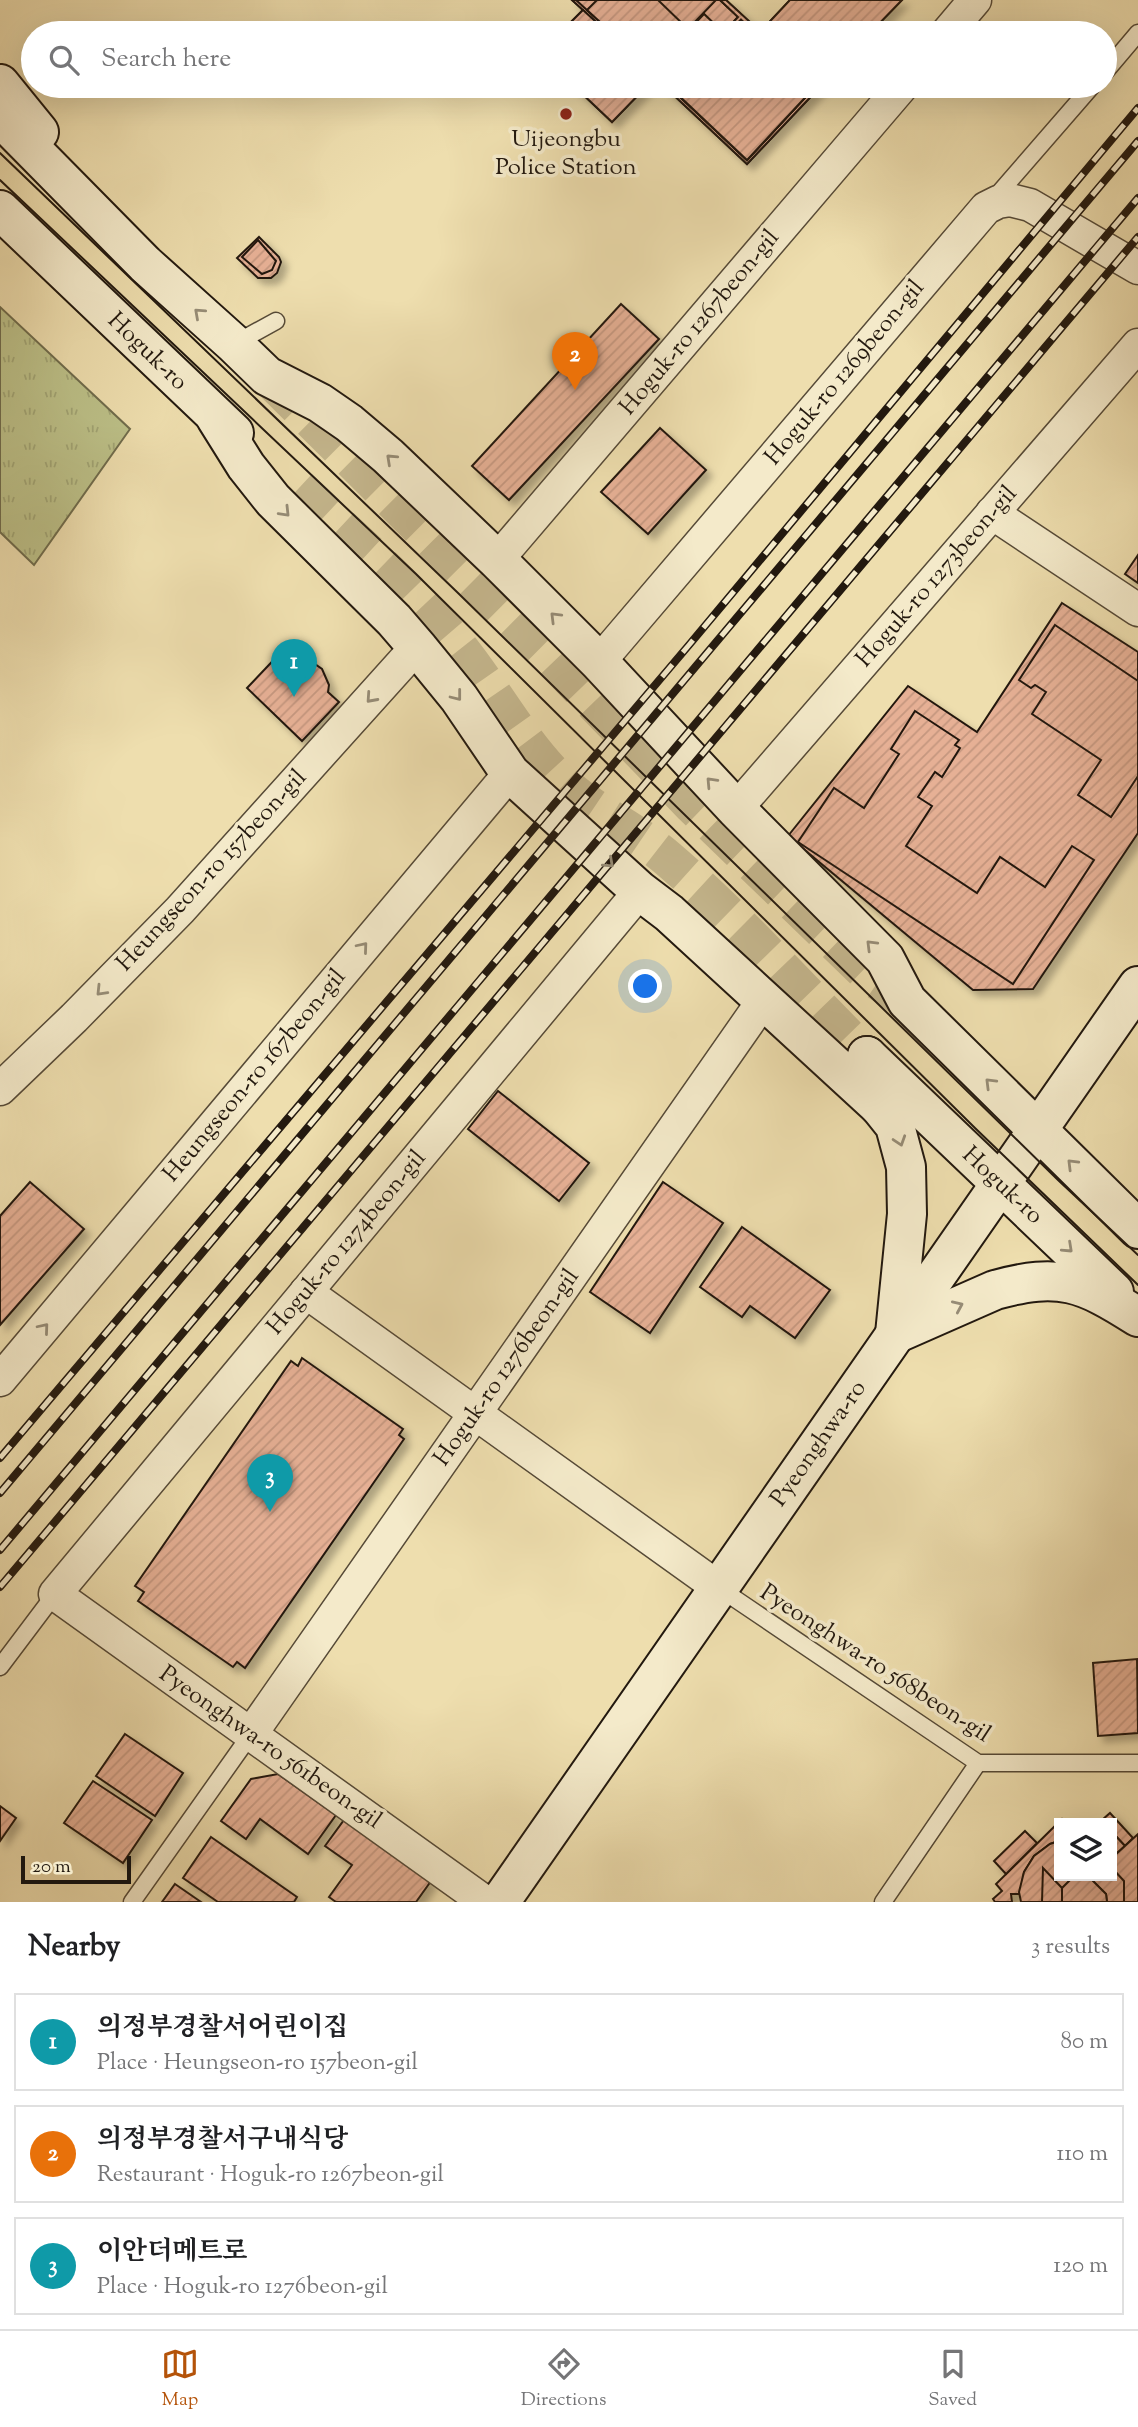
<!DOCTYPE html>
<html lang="en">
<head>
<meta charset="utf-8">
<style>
  :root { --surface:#fff; --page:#f6f6f6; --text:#202124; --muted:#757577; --line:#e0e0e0; --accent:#b45309 }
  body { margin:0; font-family:"Sorts Mill Goudy","Noto Serif KR",serif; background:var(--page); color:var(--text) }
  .controls { position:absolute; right:21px; bottom:21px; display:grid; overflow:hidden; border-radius:0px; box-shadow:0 7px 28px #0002 }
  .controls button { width:63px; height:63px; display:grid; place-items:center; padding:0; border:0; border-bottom:2px solid var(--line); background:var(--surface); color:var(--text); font:35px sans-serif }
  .scale { position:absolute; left:21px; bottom:18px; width:110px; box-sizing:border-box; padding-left:7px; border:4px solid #23190f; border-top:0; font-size:19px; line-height:24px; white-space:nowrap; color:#23190f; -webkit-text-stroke:5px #f4eaca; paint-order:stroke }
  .you { position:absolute; left:646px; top:987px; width:24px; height:24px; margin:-18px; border:5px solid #fff; border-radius:50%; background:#1a73e8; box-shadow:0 0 0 10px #1a73e833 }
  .badge { display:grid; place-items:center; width:46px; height:46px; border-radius:50%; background:var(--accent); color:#fff; font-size:23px; font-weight:700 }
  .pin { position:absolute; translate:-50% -58px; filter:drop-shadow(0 2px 4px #0008) }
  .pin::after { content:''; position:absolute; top:37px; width:24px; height:21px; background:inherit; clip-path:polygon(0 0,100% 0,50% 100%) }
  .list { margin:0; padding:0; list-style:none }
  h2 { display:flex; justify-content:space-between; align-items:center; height:91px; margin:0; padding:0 28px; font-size:30px }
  h2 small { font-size:23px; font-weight:400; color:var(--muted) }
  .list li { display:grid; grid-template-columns:46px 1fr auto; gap:21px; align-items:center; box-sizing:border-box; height:98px; margin:0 14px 14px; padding:0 14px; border:2px solid var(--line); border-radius:0px }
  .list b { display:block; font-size:26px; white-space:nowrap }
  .list p { margin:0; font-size:23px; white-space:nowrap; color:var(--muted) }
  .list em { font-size:23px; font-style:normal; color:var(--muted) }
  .icon { flex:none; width:38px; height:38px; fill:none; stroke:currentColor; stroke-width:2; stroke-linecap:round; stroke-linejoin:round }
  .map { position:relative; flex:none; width:1138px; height:1902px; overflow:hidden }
  .search { position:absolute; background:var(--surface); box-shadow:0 7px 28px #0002; left:21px; right:21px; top:21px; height:77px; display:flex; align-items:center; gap:18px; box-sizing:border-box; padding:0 24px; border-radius:38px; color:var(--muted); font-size:26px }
  .sheet { height:427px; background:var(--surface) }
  nav { display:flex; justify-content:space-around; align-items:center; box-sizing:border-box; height:98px; border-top:2px solid var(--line); background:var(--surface); font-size:19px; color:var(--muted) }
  nav a { display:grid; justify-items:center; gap:4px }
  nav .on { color:var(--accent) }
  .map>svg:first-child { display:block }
</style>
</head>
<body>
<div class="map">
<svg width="1138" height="1902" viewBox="0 0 1138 1902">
  <defs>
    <pattern id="grass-tufts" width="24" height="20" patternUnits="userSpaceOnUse" patternTransform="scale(1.75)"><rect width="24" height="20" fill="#bcc088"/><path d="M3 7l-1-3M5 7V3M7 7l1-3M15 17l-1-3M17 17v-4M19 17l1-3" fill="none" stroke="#a1a474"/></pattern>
    <pattern id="building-hatch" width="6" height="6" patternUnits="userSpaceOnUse" patternTransform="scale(1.75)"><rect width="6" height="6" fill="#e6b095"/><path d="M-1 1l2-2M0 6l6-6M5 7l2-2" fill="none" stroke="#c5977f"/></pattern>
    <filter id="shadow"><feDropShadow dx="6" dy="6" stdDeviation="3.5" flood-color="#0004"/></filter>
  </defs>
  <rect width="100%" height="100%" fill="#eedeae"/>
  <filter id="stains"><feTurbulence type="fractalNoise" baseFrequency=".00286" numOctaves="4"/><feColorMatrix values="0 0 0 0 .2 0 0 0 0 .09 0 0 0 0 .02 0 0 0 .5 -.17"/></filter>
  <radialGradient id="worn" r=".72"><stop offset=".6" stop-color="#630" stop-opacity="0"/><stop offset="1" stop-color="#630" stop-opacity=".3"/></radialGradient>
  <polygon fill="url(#grass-tufts)" stroke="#706c4c" stroke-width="2" points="0,307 130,429 34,565 0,532"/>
  <g fill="url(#building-hatch)" stroke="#23190f" stroke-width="2" filter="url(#shadow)">
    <polygon points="572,0 576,0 612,33 560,33 583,10"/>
    <polygon points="572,0 577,0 584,7 591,0 597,0 587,10 612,33 608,33"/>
    <polygon points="576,0 658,0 688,29 716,0 720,0 756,33 612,33"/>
    <polygon points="597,0 720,0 738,17 723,33 704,14 686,33 669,33 662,25 655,24 649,24 640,33 612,33 587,10"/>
    <polygon points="658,0 716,0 688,29"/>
    <polygon points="720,0 726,0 760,32 790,0 902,0 870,33 756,33"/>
    <polygon points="720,0 726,0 762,33 755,33 741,20 728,33 723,33 738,17"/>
    <polygon points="790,0 902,0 870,33 762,33 760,32"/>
    <polygon points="583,10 608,33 560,33"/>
    <polygon points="704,14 722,31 721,33 686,33"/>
    <polygon points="741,20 755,33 728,33"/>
    <polygon points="741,20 755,33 728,33"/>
    <polygon points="741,20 755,33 728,33"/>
    <polygon points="574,86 647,86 612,122"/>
    <polygon points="574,86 647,86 612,122"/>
    <polygon points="664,86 671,89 747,160 814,88 811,86 821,86 747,164"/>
    <polygon points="664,86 671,89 678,86 674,91 747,160 814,88 811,86 819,88 747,164"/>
    <polygon points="668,86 811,86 814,88 747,160"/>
    <polygon points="678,86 811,86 814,88 747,160 674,91"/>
    <polygon points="678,86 811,86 814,88 747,160 674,91"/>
    <polygon points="678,86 811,86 814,88 747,160 674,91"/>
    <polygon points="259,237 279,257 281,262 277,273 271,278 258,278 237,258"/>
    <polygon points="258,240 276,261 272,270 262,274 242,257"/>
    <polygon points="621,304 659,339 509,500 472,466"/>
    <polygon points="660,428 706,470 648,534 601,492"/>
    <polygon points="1138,555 1138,583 1125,574"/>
    <polygon points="1062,603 1138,652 1138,833 1033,989 973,990 788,836 908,686 977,732"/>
    <polygon points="1055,625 1138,681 1138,776 1111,817 1078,795 1101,760 1032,714 1046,692 1035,685 1031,688 1019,680"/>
    <polygon points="284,649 294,659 309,660 322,669 329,685 328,692 339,702 302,741 247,688"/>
    <polygon points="915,711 959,740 955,745 960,748 942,777 935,772 918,797 932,806 906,846 977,893 1000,857 1045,887 1072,846 1094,860 1013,984 798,842 834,788 864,808 899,754 891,749"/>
    <polygon points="498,1091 589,1163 559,1201 468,1129"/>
    <polygon points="30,1182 84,1229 0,1325 0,1216"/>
    <polygon points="663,1182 723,1223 650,1333 590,1292"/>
    <polygon points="742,1227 830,1290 795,1338 750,1306 742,1317 700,1287"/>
    <polygon points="302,1358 403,1429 399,1435 404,1439 245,1668 237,1662 233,1667 138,1601 144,1592 135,1586 291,1361 298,1366"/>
    <polygon points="1137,1659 1138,1733 1098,1736 1093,1663"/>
    <polygon points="125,1734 183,1773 155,1816 96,1776"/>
    <polygon points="278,1774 336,1815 308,1854 260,1819 246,1839 221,1821 251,1779"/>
    <polygon points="93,1781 152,1820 123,1863 64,1823"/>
    <polygon points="0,1806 16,1818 0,1841"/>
    <polygon points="1110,1813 1133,1838 1125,1846 1112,1832 1112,1823 1101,1821"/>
    <polygon points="1062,1819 1066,1823 1059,1823 1059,1841 1050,1844 1034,1856 1024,1872 1020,1894 1011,1894 1012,1902 995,1902 993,1899 1002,1891 996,1884"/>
    <polygon points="344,1820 431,1881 416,1902 336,1902 329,1897 352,1865 325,1846"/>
    <polygon points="1025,1831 1037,1843 1006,1874 994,1861"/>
    <polygon points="1112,1832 1125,1846 1115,1855 1112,1852"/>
    <polygon points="1138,1834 1138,1902 1021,1902 1019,1892 1024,1872 1034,1856 1050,1844 1059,1841 1059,1876 1112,1876 1112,1852 1115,1855"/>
    <polygon points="211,1837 297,1897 294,1902 218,1902 183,1878"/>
    <polygon points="1043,1868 1062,1888 1062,1902 1042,1902"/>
    <polygon points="1112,1868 1124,1881 1124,1902 1107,1902 1106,1894 1091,1879 1071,1879 1068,1876 1112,1876"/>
    <polygon points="1071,1879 1091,1879 1106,1894 1107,1902 1062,1902 1062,1888"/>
    <polygon points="175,1884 201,1902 162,1902"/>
  </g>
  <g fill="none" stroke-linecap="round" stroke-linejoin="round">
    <g stroke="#c5b78e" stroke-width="38" stroke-dasharray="38 19" stroke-linecap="butt">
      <polyline points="271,380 541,648 692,805 869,975 907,1001"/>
      <path d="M299,488c54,51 111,100 158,157 35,43 63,97 103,136 32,31 74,48 107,77 71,61 134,132 200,198"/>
    </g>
    <defs>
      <g id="lane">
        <polyline points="1105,72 1138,33"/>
        <polyline points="993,200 1092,86"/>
        <polyline points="234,344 276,321"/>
        <polyline points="719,1588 978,1763 1138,1763"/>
        <polyline points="0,1667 55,1594"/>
        <polyline points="132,1902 251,1734"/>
        <polyline points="883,1902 978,1763"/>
      </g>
      <g id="street">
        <polyline points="947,33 975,0"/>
        <polyline points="992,513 1138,610"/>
        <polyline points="497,560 902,86"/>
        <polyline points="599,662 986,208 998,202 1010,200 1030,205 1138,268"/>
        <polyline points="736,809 1138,345"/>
        <polyline points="0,1089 74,1018 180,910 404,661 419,649"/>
        <polyline points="306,1292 719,1588"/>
        <polyline points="0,1380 510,773"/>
        <polyline points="251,1734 763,1001"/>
        <polyline points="485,1902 55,1594 640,891"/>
      </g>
      <g id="secondary">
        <polyline points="0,84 39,132"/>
        <polyline points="0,117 145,264 234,344 267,376 320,403 349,423 388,456 497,560 599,662 736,809 885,959 907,1001 1138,1229"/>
        <polyline points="0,210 234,433"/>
        <polyline points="216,418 246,466 273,500 394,620 419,649 459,698 510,773 640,891 669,913 879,1106"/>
        <path d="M867,1056l12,50 16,20 11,41 1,47 -12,120 100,-44c65,-18 88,-8 143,27"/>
        <polyline points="867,1056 1114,1292"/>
        <polyline points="500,1902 1138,986"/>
      </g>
    </defs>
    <use href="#lane" stroke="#564a37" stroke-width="19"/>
    <use href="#street" stroke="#564a37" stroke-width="35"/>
    <use href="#secondary" stroke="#23190f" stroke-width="42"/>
    <use href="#lane" stroke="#f4eaca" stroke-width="16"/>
    <use href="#street" stroke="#f4eaca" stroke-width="32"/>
    <use href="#secondary" stroke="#f4eaca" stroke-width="38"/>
    <g stroke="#23190f" stroke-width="2">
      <polyline points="0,153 457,592 1058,1180 1138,1255"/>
      <polyline points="0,180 416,574 975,1128 1138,1285"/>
    </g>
    <defs>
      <g id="rail">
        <polyline points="0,1458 689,645 1138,108"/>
        <polyline points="0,1493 1138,141"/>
        <polyline points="0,1550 1138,198"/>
        <polyline points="0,1587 1138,237"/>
      </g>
    </defs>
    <use href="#rail" stroke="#23190f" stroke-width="8"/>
    <use href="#rail" stroke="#f4eaca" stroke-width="5" stroke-dasharray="16" stroke-linecap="butt"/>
  </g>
  <defs><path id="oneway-chevron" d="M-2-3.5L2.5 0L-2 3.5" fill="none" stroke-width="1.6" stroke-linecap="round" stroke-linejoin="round" transform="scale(1.75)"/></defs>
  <g stroke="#968c76">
    <use href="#oneway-chevron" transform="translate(199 313) rotate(-138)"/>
    <use href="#oneway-chevron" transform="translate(391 459) rotate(-137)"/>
    <use href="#oneway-chevron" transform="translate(285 512) rotate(46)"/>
    <use href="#oneway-chevron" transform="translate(555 617) rotate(-135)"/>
    <use href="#oneway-chevron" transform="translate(457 696) rotate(52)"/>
    <use href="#oneway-chevron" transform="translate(371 698) rotate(132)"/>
    <use href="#oneway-chevron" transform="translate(711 782) rotate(-133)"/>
    <use href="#oneway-chevron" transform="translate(609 863) rotate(42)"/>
    <use href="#oneway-chevron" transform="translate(871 945) rotate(-135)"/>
    <use href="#oneway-chevron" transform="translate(363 947) rotate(-50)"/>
    <use href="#oneway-chevron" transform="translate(101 991) rotate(134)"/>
    <use href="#oneway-chevron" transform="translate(990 1083) rotate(-135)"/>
    <use href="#oneway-chevron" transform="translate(900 1141) rotate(72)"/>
    <use href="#oneway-chevron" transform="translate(1072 1164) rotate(-135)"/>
    <use href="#oneway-chevron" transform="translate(1068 1248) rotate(43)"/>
    <use href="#oneway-chevron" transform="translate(958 1306) rotate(-24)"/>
    <use href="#oneway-chevron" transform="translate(44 1328) rotate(-50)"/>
  </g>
  <circle fill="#8f2418" stroke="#f4eaca" stroke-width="2.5" cx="566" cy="114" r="7"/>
  <g text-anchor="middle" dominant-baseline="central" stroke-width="7" stroke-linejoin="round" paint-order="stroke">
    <g font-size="24" fill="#23190f" stroke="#f4eaca">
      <text x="566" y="140">Uijeongbu<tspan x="566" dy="28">Police Station</tspan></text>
    </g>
    <g font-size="24" fill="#23190f" stroke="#f4eaca">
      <text transform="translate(700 323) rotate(-50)">Hoguk-ro 1267beon-gil</text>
      <text transform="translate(147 352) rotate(44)">Hoguk-ro</text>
      <text transform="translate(845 373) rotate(-50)">Hoguk-ro 1269beon-gil</text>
      <text transform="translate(937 577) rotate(-49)">Hoguk-ro 1273beon-gil</text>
      <text transform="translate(212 871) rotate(-47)">Heungseon-ro 157beon-gil</text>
      <text transform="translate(255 1076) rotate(-50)">Heungseon-ro 167beon-gil</text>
      <text transform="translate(1002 1186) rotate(43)">Hoguk-ro</text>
      <text transform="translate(347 1243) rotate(-50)">Hoguk-ro 1274beon-gil</text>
      <text transform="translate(507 1368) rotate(-55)">Hoguk-ro 1276beon-gil</text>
      <text transform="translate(819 1444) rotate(-55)">Pyeonghwa-ro</text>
      <text transform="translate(875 1664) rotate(33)">Pyeonghwa-ro 568beon-gil</text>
      <text transform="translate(270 1748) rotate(35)">Pyeonghwa-ro 561beon-gil</text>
    </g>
  </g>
  <rect width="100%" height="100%" filter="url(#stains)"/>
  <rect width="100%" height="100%" fill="url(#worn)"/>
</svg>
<div class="controls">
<button><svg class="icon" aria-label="layers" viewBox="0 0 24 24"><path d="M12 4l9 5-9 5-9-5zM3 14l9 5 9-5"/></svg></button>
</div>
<div class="scale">20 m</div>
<div class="you"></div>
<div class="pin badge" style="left:294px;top:697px;background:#0f9aa8">1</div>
<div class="pin badge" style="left:575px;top:390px;background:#e8710a">2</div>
<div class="pin badge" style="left:270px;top:1512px;background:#0f9aa8">3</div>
<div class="search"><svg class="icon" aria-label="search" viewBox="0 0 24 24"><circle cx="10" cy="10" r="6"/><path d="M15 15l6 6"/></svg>Search here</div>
</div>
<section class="sheet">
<h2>Nearby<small>3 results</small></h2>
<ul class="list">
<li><span class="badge" style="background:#0f9aa8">1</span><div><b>의정부경찰서어린이집</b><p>Place · Heungseon-ro 157beon-gil</p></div><em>80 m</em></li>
<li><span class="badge" style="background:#e8710a">2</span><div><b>의정부경찰서구내식당</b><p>Restaurant · Hoguk-ro 1267beon-gil</p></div><em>110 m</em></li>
<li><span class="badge" style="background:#0f9aa8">3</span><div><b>이안더메트로</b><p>Place · Hoguk-ro 1276beon-gil</p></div><em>120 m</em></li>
</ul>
</section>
<nav>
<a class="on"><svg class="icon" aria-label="map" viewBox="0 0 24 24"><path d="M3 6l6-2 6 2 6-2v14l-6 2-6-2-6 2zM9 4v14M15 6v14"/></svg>Map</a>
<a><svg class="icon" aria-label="directions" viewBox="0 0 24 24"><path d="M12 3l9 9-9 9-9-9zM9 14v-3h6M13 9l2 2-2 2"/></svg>Directions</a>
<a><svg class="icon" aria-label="saved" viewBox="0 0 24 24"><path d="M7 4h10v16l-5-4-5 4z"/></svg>Saved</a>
</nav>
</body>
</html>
